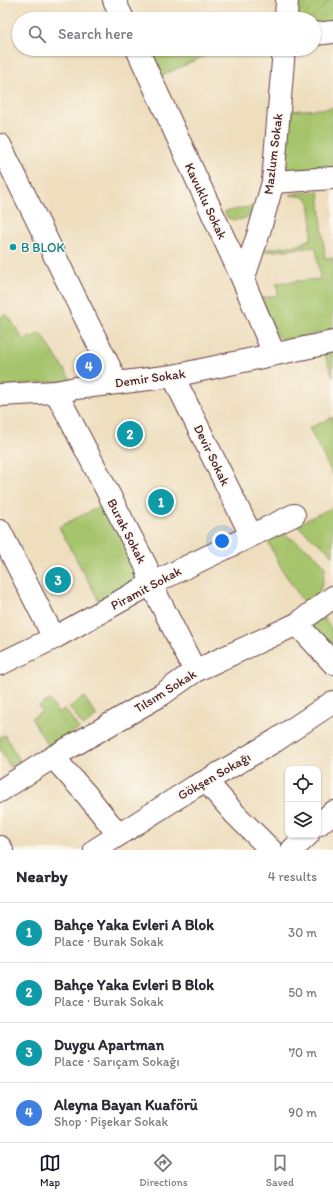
<!DOCTYPE html>
<html lang="en">
<head>
<meta charset="utf-8">
<style>
  :root { --surface:#fff; --page:#f7f7f7; --text:#2b2b33; --muted:#7c7c81; --line:#e1e1e2; --accent:#111827 }
  body { margin:0; font-family:Itim,sans-serif; background:var(--page); color:var(--text) }
  .controls { position:absolute; right:12px; bottom:12px; display:grid; overflow:hidden; border-radius:8px; box-shadow:0 1px 3px #0004 }
  .controls button { width:36px; height:36px; display:grid; place-items:center; padding:0; border:0; border-bottom:1px solid var(--line); background:var(--surface); color:var(--text); font:20px sans-serif }
  .you { position:absolute; left:222px; top:541px; width:14px; height:14px; margin:-10px; border:3px solid #fff; border-radius:50%; background:#1a73e8; box-shadow:0 0 0 6px #1a73e833 }
  .badge { display:grid; place-items:center; width:26px; height:26px; border-radius:50%; background:var(--accent); color:#fff; font-size:13px; font-weight:700 }
  .pin { position:absolute; translate:-50% -50%; border:2px solid #fff; box-shadow:0 1px 4px #0006 }
  .list { margin:0; padding:0; list-style:none }
  h2 { display:flex; justify-content:space-between; align-items:center; height:52px; margin:0; padding:0 16px; font-size:17px }
  h2 small { font-size:13px; font-weight:400; color:var(--muted) }
  .list li { display:grid; grid-template-columns:26px 1fr auto; gap:12px; align-items:center; box-sizing:border-box; height:60px; padding:0 16px; border-top:1px solid var(--line) }
  .list b { display:block; font-size:15px; white-space:nowrap }
  .list p { margin:0; font-size:13px; white-space:nowrap; color:var(--muted) }
  .list em { font-size:13px; font-style:normal; color:var(--muted) }
  .icon { flex:none; width:22px; height:22px; fill:none; stroke:currentColor; stroke-width:2; stroke-linecap:round; stroke-linejoin:round }
  .map { position:relative; flex:none; width:333px; height:850px; overflow:hidden }
  .search { position:absolute; background:var(--surface); box-shadow:0 1px 3px #0004; left:12px; right:12px; top:12px; height:44px; display:flex; align-items:center; gap:10px; box-sizing:border-box; padding:0 14px; border-radius:22px; color:var(--muted); font-size:15px }
  .sheet { height:292px; background:var(--surface) }
  nav { display:flex; justify-content:space-around; align-items:center; box-sizing:border-box; height:56px; border-top:1px solid var(--line); background:var(--surface); font-size:11px; color:var(--muted) }
  nav a { display:grid; justify-items:center; gap:2px }
  nav .on { color:var(--accent) }
  .map>svg:first-child { display:block }
</style>
</head>
<body>
<div class="map">
<svg width="333" height="850" viewBox="0 0 333 850">
  <defs>
    <pattern id="garden-furrows" width="10" height="10" patternUnits="userSpaceOnUse"><rect width="10" height="10" fill="#a6c46c"/><path d="M-1 1l2-2M0 10L10 0M9 11l2-2" fill="none" stroke="#90a85e"/></pattern>
  </defs>
  <rect width="100%" height="100%" fill="#fbf7ec"/>
  <filter id="ink" filterUnits="userSpaceOnUse"><feTurbulence type="fractalNoise" baseFrequency=".025" numOctaves="2"/><feDisplacementMap in="SourceGraphic" scale="8" xChannelSelector="R" yChannelSelector="G"/><feConvolveMatrix kernelMatrix="1 2 1 2 8 2 1 2 1" color-interpolation-filters="sRGB"/></filter>
  <filter id="wash" filterUnits="userSpaceOnUse"><feTurbulence type="fractalNoise" baseFrequency=".012" numOctaves="4" result="noise"/><feDisplacementMap in="SourceGraphic" scale="16" xChannelSelector="R" yChannelSelector="G"/><feGaussianBlur stdDeviation="0.9" result="paint"/><feColorMatrix in="noise" values="0 0 0 0 0 0 0 0 0 0 0 0 0 0 0 0 0 1.4 0 .05"/><feComposite in="paint" operator="in"/></filter>
  <g filter="url(#wash)">
    <rect width="100%" height="100%" fill="#eedebe"/>
    <g fill="#a6c46c" stroke="#78724c">
      <polygon points="148,49 220,49 161,76"/>
      <polygon points="333,108 333,170 293,170 287,167 285,159 289,111"/>
      <polygon points="319,192 325,258 333,258 333,330 291,339 282,339 277,336 261,298 278,295 277,283 320,279 316,247 264,252 266,249 299,245 311,239 312,227 309,200 304,197 290,195 297,193"/>
      <polygon points="257,205 249,216 243,219 235,220 228,218 224,212"/>
      <polygon points="7,314 24,340 41,333 71,380 0,387 0,317"/>
      <polygon points="333,349 333,377 323,351"/>
      <polygon points="333,417 333,475 309,428"/>
      <polygon points="106,503 141,578 99,601 59,527"/>
      <polygon points="333,507 333,557 330,552 296,525"/>
      <polygon points="277,534 289,537 306,548 320,560 325,567 324,578 316,601 308,609 283,571 266,538"/>
      <polygon points="320,612 333,631 333,652 313,628 314,618"/>
      <polygon points="84,697 97,716 83,726 69,707"/>
      <polygon points="50,700 58,713 65,709 79,729 49,747 31,718 42,712 39,706"/>
      <polygon points="5,735 20,761 10,767 0,749 0,737"/>
    </g>
    <polygon fill="url(#garden-furrows)" stroke="#78724c" points="297,0 333,0 333,23 314,25 314,19 298,19 296,12"/>
  </g>
  <g filter="url(#ink)">
    <g fill="none" stroke-linecap="round" stroke-linejoin="round">
      <defs>
        <g id="minor">
          <polyline points="114,0 123,19"/>
          <polyline points="286,19 287,0"/>
          <polyline points="314,34 333,32"/>
          <polyline points="137,49 243,280 274,354"/>
          <polyline points="0,145 112,372 88,382"/>
          <polyline points="273,182 333,178"/>
          <polyline points="243,280 259,232 273,182 284,49"/>
          <polyline points="173,376 251,535"/>
          <polyline points="56,392 146,566 151,584 195,671"/>
          <polyline points="0,395 56,392 76,388 173,376 333,342"/>
          <polyline points="0,531 54,638"/>
          <polyline points="297,624 333,663"/>
          <polyline points="0,664 54,638 151,584 294,515"/>
          <polyline points="53,757 86,794 118,834"/>
          <polyline points="206,781 235,814 271,850"/>
          <polyline points="0,791 53,757 161,695 195,671 297,624 333,597"/>
          <polyline points="318,825 333,812"/>
          <polyline points="0,847 2,850"/>
          <polyline points="95,850 194,787 206,781 275,741 333,702"/>
          <polyline points="292,850 308,835"/>
        </g>
      </defs>
      <use href="#minor" stroke="#633c41" stroke-width="24"/>
      <use href="#minor" stroke="#fff" stroke-width="22"/>
    </g>
  </g>
  <circle fill="#0f9aa8" stroke="#fbf7ec" stroke-width="1.5" cx="13" cy="247" r="4"/>
  <g text-anchor="middle" dominant-baseline="central" stroke-width="3" stroke-linejoin="round" paint-order="stroke">
    <g font-size="13" fill="#4a1f2b" stroke="#fbf7ec">
      <text transform="translate(273 154) rotate(-83)">Mazlum Sokak</text>
      <text transform="translate(206 201) rotate(65)">Kavuklu Sokak</text>
      <text transform="translate(150 378) rotate(-8)">Demir Sokak</text>
      <text transform="translate(212 455) rotate(64)">Devir Sokak</text>
      <text transform="translate(127 531) rotate(63)">Burak Sokak</text>
      <text transform="translate(146 588) rotate(-28)">Piramit Sokak</text>
      <text transform="translate(165 691) rotate(-32)">Tılsım Sokak</text>
      <text transform="translate(214 776) rotate(-30)">Gökşen Sokağı</text>
    </g>
    <g font-size="13" fill="#0d838f" stroke="#fbf7ec" text-anchor="start">
      <text x="21" y="247">B BLOK</text>
    </g>
  </g>
</svg>
<div class="controls">
<button><svg class="icon" aria-label="locate" viewBox="0 0 24 24"><circle cx="12" cy="12" r="6"/><path d="M12 2v4M12 18v4M2 12h4M18 12h4"/></svg></button>
<button><svg class="icon" aria-label="layers" viewBox="0 0 24 24"><path d="M12 4l9 5-9 5-9-5zM3 14l9 5 9-5"/></svg></button>
</div>
<div class="you"></div>
<div class="pin badge" style="left:161px;top:502px;background:#0f9aa8">1</div>
<div class="pin badge" style="left:130px;top:434px;background:#0f9aa8">2</div>
<div class="pin badge" style="left:58px;top:580px;background:#0f9aa8">3</div>
<div class="pin badge" style="left:89px;top:366px;background:#3f7fe0">4</div>
<div class="search"><svg class="icon" aria-label="search" viewBox="0 0 24 24"><circle cx="10" cy="10" r="6"/><path d="M15 15l6 6"/></svg>Search here</div>
</div>
<section class="sheet">
<h2>Nearby<small>4 results</small></h2>
<ul class="list">
<li><span class="badge" style="background:#0f9aa8">1</span><div><b>Bahçe Yaka Evleri A Blok</b><p>Place · Burak Sokak</p></div><em>30 m</em></li>
<li><span class="badge" style="background:#0f9aa8">2</span><div><b>Bahçe Yaka Evleri B Blok</b><p>Place · Burak Sokak</p></div><em>50 m</em></li>
<li><span class="badge" style="background:#0f9aa8">3</span><div><b>Duygu Apartman</b><p>Place · Sarıçam Sokağı</p></div><em>70 m</em></li>
<li><span class="badge" style="background:#3f7fe0">4</span><div><b>Aleyna Bayan Kuaförü</b><p>Shop · Pişekar Sokak</p></div><em>90 m</em></li>
</ul>
</section>
<nav>
<a class="on"><svg class="icon" aria-label="map" viewBox="0 0 24 24"><path d="M3 6l6-2 6 2 6-2v14l-6 2-6-2-6 2zM9 4v14M15 6v14"/></svg>Map</a>
<a><svg class="icon" aria-label="directions" viewBox="0 0 24 24"><path d="M12 3l9 9-9 9-9-9zM9 14v-3h6M13 9l2 2-2 2"/></svg>Directions</a>
<a><svg class="icon" aria-label="saved" viewBox="0 0 24 24"><path d="M7 4h10v16l-5-4-5 4z"/></svg>Saved</a>
</nav>
</body>
</html>
